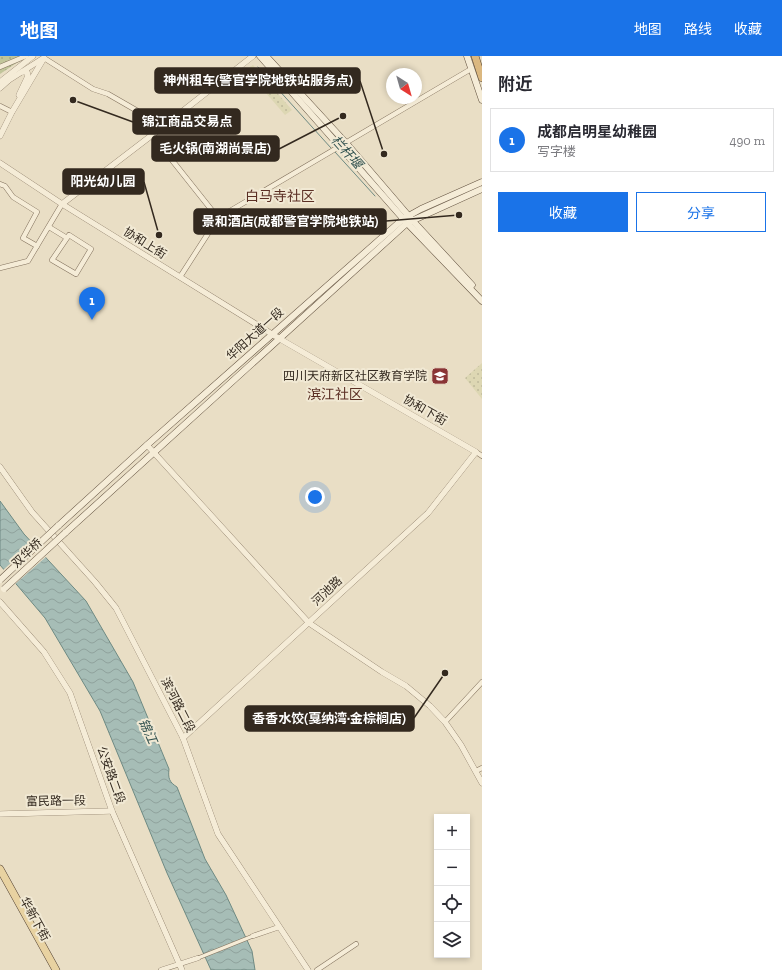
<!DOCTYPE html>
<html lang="zh">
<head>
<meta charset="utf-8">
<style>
  :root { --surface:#fff; --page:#f7f7f7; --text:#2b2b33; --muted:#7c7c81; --line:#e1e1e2; --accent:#1a73e8 }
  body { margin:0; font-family:"Zilla Slab","Noto Sans SC",serif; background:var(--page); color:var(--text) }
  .controls { position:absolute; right:12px; bottom:12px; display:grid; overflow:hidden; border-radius:0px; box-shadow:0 2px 6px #0003 }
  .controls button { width:36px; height:36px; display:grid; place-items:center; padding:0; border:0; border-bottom:1px solid var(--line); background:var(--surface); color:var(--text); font:20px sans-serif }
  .compass { position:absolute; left:386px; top:12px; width:36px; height:36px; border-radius:50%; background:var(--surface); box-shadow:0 2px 6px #0003; rotate:143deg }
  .you { position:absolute; left:315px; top:441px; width:14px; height:14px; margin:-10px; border:3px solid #fff; border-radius:50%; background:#1a73e8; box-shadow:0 0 0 6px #1a73e833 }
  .badge { display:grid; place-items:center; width:26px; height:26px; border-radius:50%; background:var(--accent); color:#fff; font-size:13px; font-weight:700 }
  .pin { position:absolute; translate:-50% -33px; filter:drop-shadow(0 1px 2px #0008) }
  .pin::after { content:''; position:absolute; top:21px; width:14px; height:12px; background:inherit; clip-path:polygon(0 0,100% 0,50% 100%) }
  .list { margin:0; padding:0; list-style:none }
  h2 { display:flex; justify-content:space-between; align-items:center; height:52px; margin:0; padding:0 16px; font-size:17px }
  h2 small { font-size:13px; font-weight:400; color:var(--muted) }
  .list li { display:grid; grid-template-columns:26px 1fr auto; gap:12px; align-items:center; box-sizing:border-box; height:64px; margin:0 8px 8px; padding:0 8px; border:1px solid var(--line); border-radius:0px }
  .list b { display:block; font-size:15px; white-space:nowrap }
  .list p { margin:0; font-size:13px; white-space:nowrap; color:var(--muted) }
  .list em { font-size:13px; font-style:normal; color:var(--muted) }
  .actions { display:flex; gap:8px; padding:12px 16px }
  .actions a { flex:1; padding:9px 0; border:1px solid var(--accent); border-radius:0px; text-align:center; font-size:14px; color:var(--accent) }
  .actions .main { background:var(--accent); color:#fff }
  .icon { flex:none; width:22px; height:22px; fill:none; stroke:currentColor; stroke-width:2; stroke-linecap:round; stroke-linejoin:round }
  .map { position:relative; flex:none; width:482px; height:914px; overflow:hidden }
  header { display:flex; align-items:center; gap:24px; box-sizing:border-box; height:56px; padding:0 20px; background:var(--accent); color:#fff }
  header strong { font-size:19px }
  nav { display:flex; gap:22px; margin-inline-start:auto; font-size:14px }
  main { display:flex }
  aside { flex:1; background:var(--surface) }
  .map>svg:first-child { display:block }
</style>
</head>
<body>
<header>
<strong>地图</strong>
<nav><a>地图</a><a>路线</a><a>收藏</a></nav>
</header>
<main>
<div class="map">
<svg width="482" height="914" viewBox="0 0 482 914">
  <defs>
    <pattern id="farmland-dots" width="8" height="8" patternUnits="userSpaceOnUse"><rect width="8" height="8" fill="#ddd7b3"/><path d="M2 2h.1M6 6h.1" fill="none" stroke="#beb99a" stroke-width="1.8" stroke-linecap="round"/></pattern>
    <pattern id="grass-dots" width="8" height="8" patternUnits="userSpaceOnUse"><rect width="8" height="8" fill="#c1c59a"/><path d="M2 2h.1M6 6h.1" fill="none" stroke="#a6a984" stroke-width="1.8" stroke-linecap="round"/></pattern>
    <pattern id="water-waves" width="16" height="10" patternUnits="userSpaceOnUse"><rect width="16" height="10" fill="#a6bdb6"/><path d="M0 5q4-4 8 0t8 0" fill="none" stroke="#8fa29c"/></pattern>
  </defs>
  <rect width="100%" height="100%" fill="#e9dec5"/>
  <g fill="url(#farmland-dots)">
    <polygon points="253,9 292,54 285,59 246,14"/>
    <polygon points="482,307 482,343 465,322"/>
  </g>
  <polygon fill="url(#grass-dots)" points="0,0 27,0 0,18"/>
  <path fill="url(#water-waves)" stroke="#6e8a83" d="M0,445l24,33 62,67 47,81 36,87c-1,9 0,13 8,18l28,72 21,36 26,56 3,19h-44l-44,-97 -67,-162 -55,-93 -45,-53z"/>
  <polygon fill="#e9dec5" points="34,486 47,500 14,529 2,515"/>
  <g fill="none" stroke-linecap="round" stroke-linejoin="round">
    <g stroke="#6e8a83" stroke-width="1">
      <polyline points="258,11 331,92"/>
      <polyline points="335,96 375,140"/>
    </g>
    <defs>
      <polyline id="pedestrian" points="198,902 253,880"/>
      <g id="minor">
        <polyline points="44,2 93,33 108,38 141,57 156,76"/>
        <polyline points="0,11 26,0"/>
        <polyline points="0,50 12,56"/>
        <polyline points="152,79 218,162"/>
        <polyline points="0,128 5,130 13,141 37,156 23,182 37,190"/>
        <polyline points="49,171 67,182 69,179 91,193 76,218 52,204 67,182"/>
        <polyline points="0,212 28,205 62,148"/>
        <polyline points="180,221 218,162 471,13"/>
        <polyline points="476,396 482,400"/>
        <polyline points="445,666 482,626"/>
        <polyline points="476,715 482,712"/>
        <polyline points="253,880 279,871"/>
        <polyline points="161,914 198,902"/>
        <polyline points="317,914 356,888"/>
      </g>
      <g id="tertiary">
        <polyline points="0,26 33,0"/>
        <polyline points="0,32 9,24 42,3"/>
        <polyline points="19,39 28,20 27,16 22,16"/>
        <polyline points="0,80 12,56 44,2"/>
        <polyline points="0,107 62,148 280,283 476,396 428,457 183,682"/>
        <polyline points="62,148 156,76 253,0"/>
        <polyline points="147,389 309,567 382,616 406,630 430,650 445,666 461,689 482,727"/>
        <polyline points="0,411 32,456 95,526 116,552 183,682 218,778 308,914"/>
        <polyline points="0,546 44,596 70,637 112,755 182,914"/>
        <polyline points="0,758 112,755"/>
      </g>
      <g id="secondary">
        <polyline points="260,0 407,167 482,245"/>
        <polyline points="266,0 346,87 412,164 472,229"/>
        <polyline points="467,0 482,44"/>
        <polyline points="58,470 147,389 403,163 421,153 482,126"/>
        <polyline points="65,477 407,167 482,133"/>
      </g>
      <polyline id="primary" points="0,813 56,914"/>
      <polyline id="trunk" points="475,0 482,22"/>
    </defs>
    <use href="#pedestrian" stroke="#82715d" stroke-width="4.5"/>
    <use href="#minor" stroke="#82715d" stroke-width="5.5"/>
    <use href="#tertiary" stroke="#82715d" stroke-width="6"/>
    <use href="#secondary" stroke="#635240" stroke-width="7"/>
    <use href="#primary" stroke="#503f31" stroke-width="8"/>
    <use href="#trunk" stroke="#503f31" stroke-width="8"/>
    <use href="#pedestrian" stroke="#f5ecd7" stroke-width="3.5"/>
    <use href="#minor" stroke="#f5ecd7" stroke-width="4.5"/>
    <use href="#tertiary" stroke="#f5ecd7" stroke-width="5.5"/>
    <use href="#secondary" stroke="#f5ecd7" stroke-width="6"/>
    <use href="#primary" stroke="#e8d2a1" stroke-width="7"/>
    <use href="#trunk" stroke="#dbb880" stroke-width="7"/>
    <defs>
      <g id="secondary-bridge">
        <polyline points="0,524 58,470"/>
        <polyline points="4,533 65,477"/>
      </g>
    </defs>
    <use href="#secondary-bridge" stroke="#635240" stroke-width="7" stroke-linecap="butt"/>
    <use href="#secondary-bridge" stroke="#f5ecd7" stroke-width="6"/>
  </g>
  <defs>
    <symbol id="school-square" viewBox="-11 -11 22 22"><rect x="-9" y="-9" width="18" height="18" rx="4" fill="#8a3435" stroke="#f1e9d4"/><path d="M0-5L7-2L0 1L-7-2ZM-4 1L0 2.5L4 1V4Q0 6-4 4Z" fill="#fff"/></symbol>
  </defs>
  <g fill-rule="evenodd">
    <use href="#school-square" x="430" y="310" width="20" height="20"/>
  </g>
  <g text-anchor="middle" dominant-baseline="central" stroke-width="4" stroke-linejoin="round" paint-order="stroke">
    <g font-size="12" fill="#33291f" stroke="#f1e9d4">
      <text transform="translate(145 187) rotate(32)">协和上街</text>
      <text transform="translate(255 278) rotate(-42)">华阳大道一段</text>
      <text transform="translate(425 354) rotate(30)">协和下街</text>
      <text transform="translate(27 497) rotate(-43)">双华桥</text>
      <text transform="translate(327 535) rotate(-43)">河池路</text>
      <text transform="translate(178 649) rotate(63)">滨河路二段</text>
      <text transform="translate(111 719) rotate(70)">公安路二段</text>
      <text transform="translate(56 745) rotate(-1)">富民路一段</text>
      <text transform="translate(35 863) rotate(61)">华新下街</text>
    </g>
    <g font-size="12" fill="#33291f" stroke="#f1e9d4" text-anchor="end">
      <text x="427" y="320">四川天府新区社区教育学院</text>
    </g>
    <g font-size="13" font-style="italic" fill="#30514f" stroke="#f1e9d4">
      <text transform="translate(347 96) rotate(48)">栏杆堰</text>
      <text transform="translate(148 675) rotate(66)">锦江</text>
    </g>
    <g font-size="14" fill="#5b2f24" stroke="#f1e9d4">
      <text x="280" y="140">白马寺社区</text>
      <text x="335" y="338">滨江社区</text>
    </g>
  </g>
  <path fill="none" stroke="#33291f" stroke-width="1.5" d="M384 98L360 25M73 44L133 66M343 60L279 93M159 179L144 126M459 159L386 165M445 617L414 662"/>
  <g fill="#33291f" stroke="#f1e9d4" stroke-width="1.5">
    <circle cx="384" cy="98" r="4"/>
    <circle cx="73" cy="44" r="4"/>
    <circle cx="343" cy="60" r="4"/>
    <circle cx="159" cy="179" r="4"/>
    <circle cx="459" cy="159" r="4"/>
    <circle cx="445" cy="617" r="4"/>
  </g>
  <g fill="#33291f" stroke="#33291f" stroke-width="1.5">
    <rect x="155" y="12" width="205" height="25" rx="4"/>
    <rect x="133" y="53" width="107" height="25" rx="4"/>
    <rect x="152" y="80" width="127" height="25" rx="4"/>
    <rect x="63" y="113" width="81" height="25" rx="4"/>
    <rect x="194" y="153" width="192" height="25" rx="4"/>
    <rect x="245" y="650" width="169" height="25" rx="4"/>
  </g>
  <g font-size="13" text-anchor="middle" font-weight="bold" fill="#fff">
    <text x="258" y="29">神州租车(警官学院地铁站服务点)</text>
    <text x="187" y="70">锦江商品交易点</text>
    <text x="215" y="97">毛火锅(南湖尚景店)</text>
    <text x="103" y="130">阳光幼儿园</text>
    <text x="290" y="170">景和酒店(成都警官学院地铁站)</text>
    <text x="329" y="667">香香水饺(戛纳湾·金棕榈店)</text>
  </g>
</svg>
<div class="controls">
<button>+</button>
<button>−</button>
<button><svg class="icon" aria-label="locate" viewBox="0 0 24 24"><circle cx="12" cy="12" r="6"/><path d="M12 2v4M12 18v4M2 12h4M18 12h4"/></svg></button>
<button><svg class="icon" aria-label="layers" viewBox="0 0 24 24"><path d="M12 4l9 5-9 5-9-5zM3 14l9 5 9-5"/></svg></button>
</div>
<svg class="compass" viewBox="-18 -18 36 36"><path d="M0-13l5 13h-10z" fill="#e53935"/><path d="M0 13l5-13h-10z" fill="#7c7c81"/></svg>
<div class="you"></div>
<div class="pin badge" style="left:92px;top:264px">1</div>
</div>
<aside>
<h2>附近<small></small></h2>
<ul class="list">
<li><span class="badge">1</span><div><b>成都启明星幼稚园</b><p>写字楼</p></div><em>490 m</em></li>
</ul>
<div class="actions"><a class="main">收藏</a><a>分享</a></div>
</aside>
</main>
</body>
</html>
